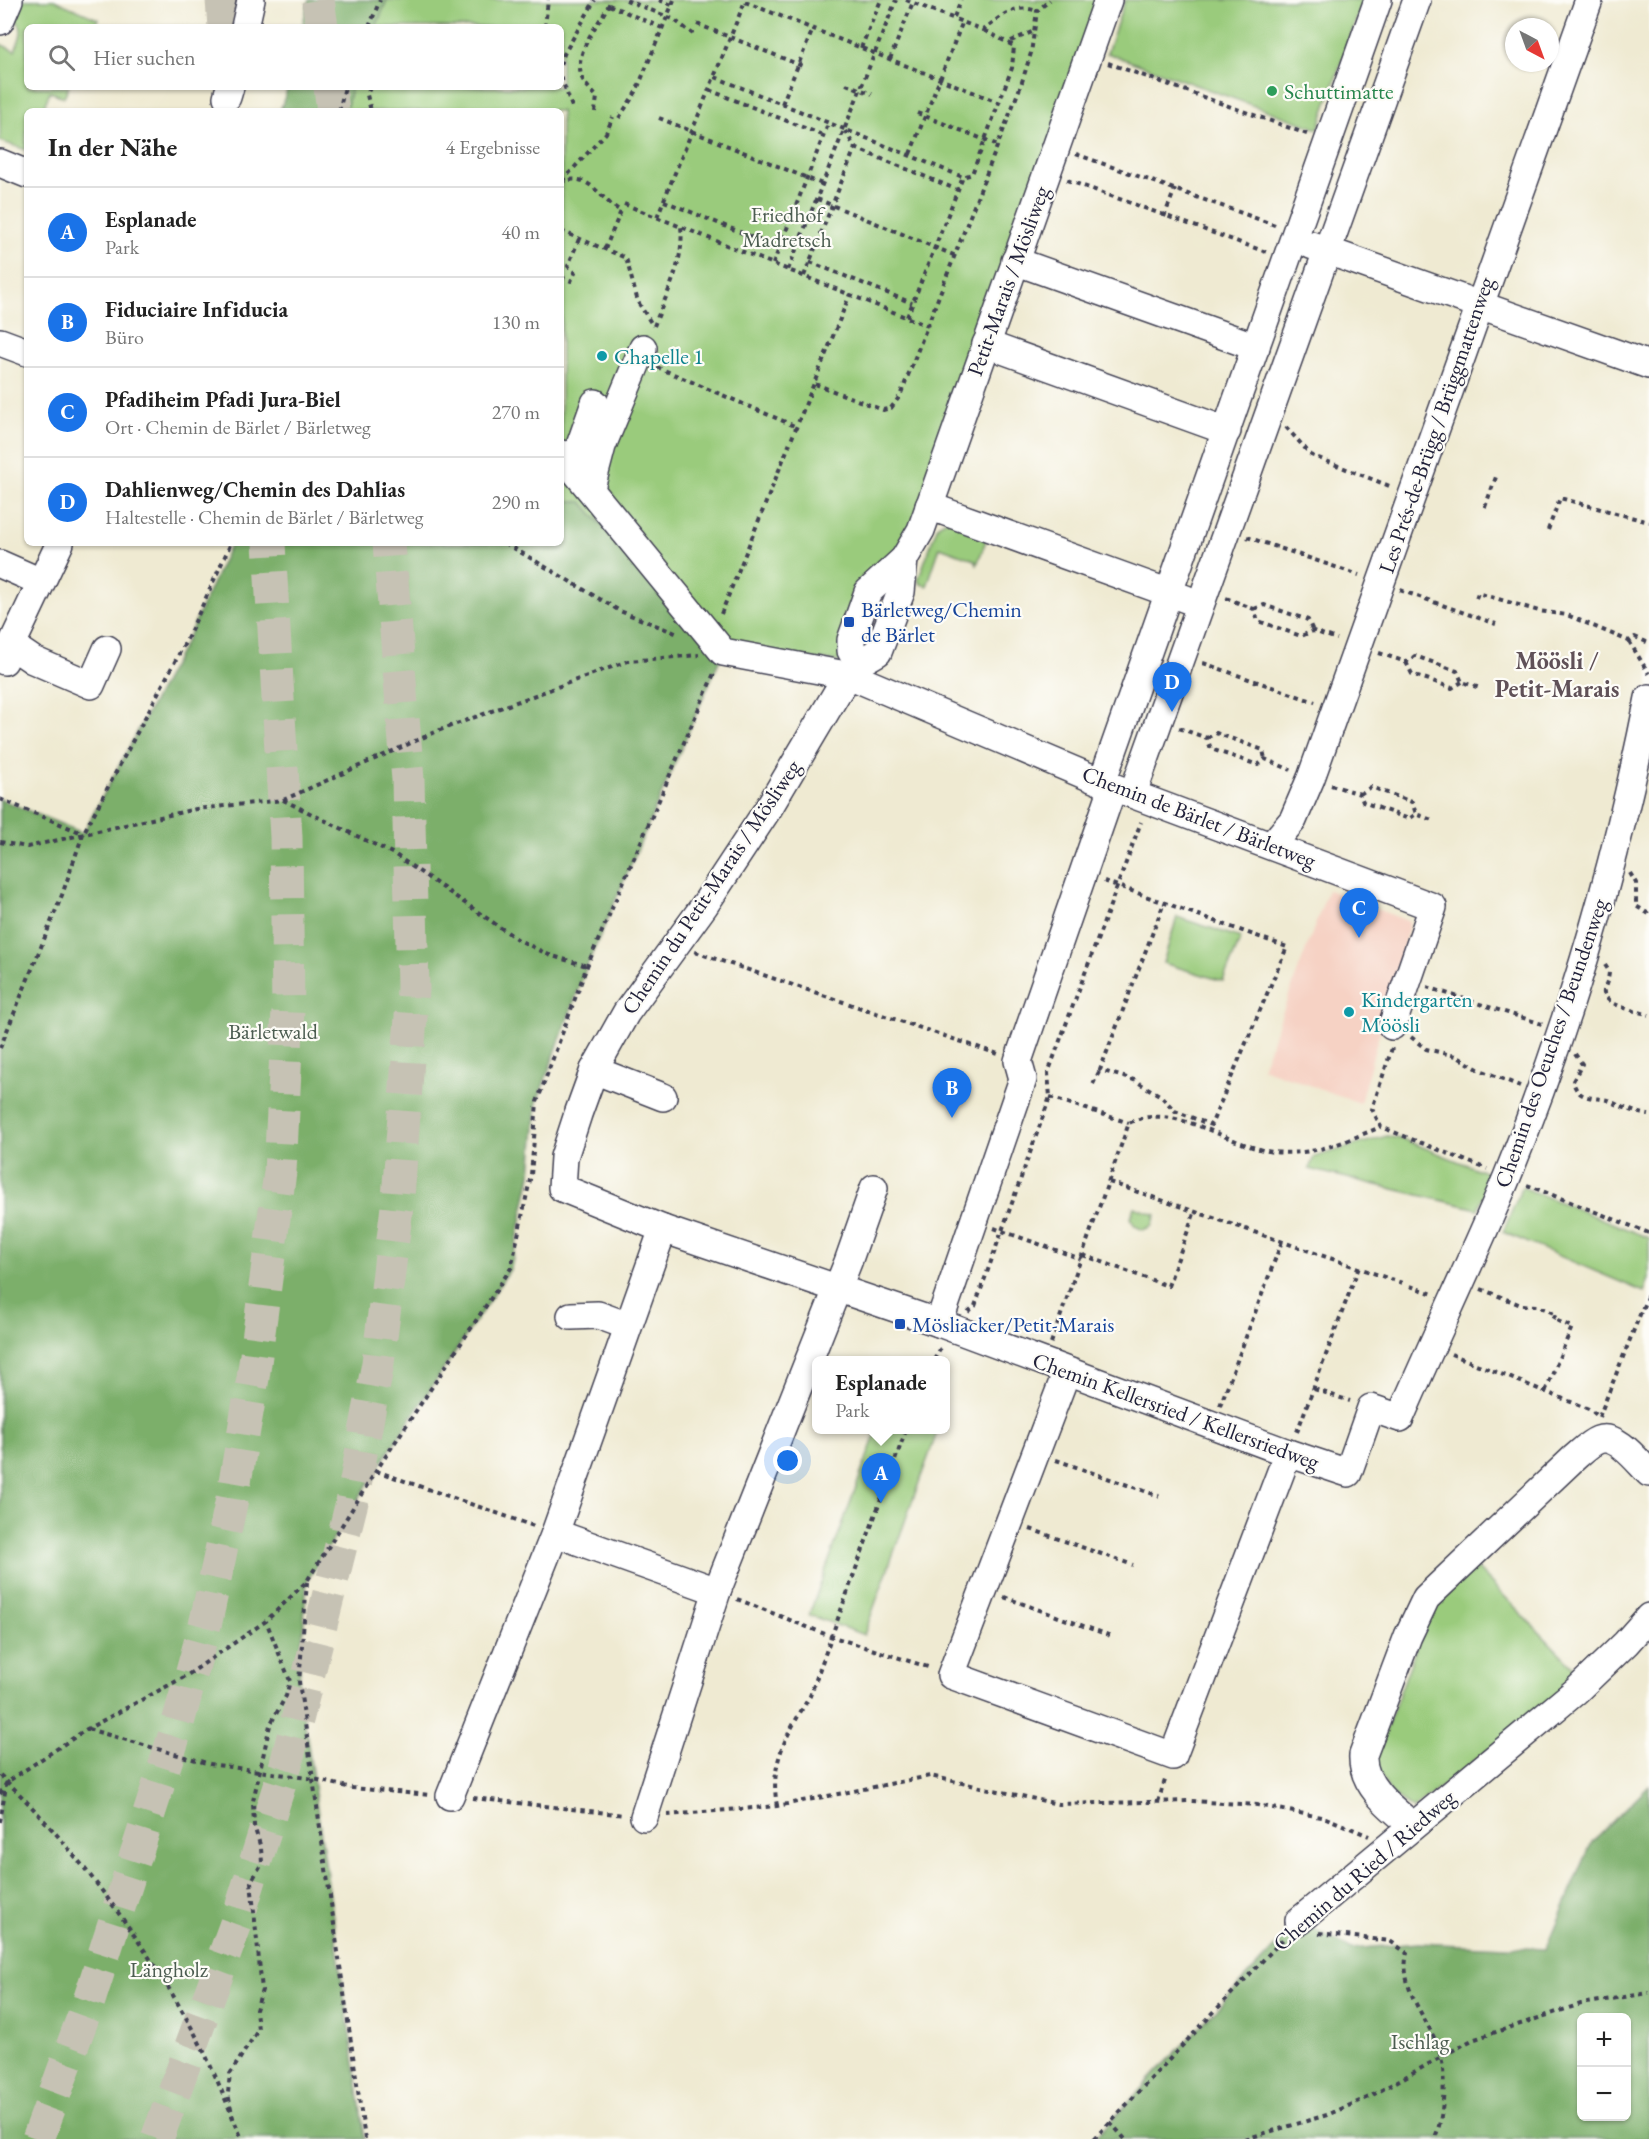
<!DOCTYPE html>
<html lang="de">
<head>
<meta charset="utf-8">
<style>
  :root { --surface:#fff; --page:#f2f2f2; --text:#222; --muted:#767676; --line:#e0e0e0; --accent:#1a73e8 }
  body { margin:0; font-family:"EB Garamond",serif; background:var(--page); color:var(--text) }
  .controls { position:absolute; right:18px; bottom:18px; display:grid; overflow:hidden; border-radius:9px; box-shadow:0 2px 4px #0004 }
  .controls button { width:54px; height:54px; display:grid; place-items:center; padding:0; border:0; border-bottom:2px solid var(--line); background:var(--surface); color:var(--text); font:30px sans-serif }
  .compass { position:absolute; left:1505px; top:18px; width:54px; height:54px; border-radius:50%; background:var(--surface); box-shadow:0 2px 4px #0004; rotate:139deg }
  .you { position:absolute; left:788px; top:1461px; width:21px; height:21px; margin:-15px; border:4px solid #fff; border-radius:50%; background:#1a73e8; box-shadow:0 0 0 9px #1a73e833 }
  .badge { display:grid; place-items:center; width:39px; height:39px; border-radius:50%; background:var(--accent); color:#fff; font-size:20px; font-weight:700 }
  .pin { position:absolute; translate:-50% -50px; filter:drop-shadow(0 2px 3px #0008) }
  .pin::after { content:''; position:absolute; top:32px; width:21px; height:18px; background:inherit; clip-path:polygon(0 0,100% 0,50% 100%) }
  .popup { position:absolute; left:812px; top:1356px; width:138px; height:78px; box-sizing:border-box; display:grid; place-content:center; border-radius:9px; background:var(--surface); filter:drop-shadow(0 2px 4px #0005); font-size:20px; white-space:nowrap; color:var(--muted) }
  .popup b { font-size:22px; color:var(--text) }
  .popup::after { content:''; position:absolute; left:50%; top:100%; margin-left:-12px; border:12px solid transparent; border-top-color:var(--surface) }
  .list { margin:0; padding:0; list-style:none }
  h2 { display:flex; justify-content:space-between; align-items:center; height:78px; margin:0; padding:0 24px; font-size:26px }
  h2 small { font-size:20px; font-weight:400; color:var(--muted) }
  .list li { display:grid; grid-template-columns:39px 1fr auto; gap:18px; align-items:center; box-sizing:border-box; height:90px; padding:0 24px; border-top:2px solid var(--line) }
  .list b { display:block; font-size:22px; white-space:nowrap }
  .list p { margin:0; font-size:20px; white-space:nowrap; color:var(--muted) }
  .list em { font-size:20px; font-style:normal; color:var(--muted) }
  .icon { flex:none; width:33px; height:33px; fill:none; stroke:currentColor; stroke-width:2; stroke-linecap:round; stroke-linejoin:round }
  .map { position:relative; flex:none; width:1649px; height:2139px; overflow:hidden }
  .search { position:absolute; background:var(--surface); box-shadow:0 2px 4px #0004; left:24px; top:24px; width:540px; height:66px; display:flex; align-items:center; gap:15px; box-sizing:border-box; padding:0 21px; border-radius:9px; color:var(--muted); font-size:22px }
  .panel { position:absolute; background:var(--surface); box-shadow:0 2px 4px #0004; left:24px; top:108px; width:540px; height:438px; border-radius:9px }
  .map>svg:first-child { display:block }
</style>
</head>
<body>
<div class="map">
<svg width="1649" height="2139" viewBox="0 0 1649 2139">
  <rect width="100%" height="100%" fill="#fdfcf7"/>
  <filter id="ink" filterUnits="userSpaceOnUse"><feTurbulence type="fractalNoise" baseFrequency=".0167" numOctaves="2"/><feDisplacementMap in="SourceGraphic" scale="12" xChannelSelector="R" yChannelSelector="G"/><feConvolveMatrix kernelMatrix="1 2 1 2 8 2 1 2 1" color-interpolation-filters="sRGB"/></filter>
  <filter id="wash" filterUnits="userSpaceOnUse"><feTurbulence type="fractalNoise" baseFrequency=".008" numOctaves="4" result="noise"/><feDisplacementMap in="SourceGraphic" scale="24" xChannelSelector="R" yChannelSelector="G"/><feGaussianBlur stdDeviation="1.35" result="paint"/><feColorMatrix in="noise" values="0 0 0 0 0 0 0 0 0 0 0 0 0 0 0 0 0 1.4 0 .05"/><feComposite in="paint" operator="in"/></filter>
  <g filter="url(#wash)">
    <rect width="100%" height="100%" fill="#efead2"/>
    <polygon fill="#f6d2c4" points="1328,890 1410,922 1360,1103 1262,1068"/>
    <g fill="#9acb7b" stroke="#5e765b" stroke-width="1.5">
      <path d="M16,0h38l44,19 -4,8h-67v60h42l-5,10 -14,-5 -8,19h-15l-1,39 -26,-9v-97l15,7c5,-13 11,-23 -1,-33z"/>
      <polygon points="387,0 1108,0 921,530 868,592 859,663 723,652 672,608 582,502 561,500 561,111 346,111 351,87 561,87 561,27 376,27"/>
      <polygon points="1125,0 1363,0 1318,129 1107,53"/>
      <polygon points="948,519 988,535 977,565 975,560 940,547 927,586 921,584 918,580 938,525"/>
      <polygon points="1177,917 1241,938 1223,981 1163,963"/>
      <polygon points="1387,1136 1405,1140 1492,1175 1478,1209 1309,1169 1314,1157"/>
      <polygon points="1522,1187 1649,1238 1649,1279 1644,1292 1503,1232"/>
      <polygon points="1134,1207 1156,1215 1152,1226 1143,1230 1135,1226 1130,1218"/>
      <polygon points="877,1430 938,1430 864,1635 809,1615"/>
      <polygon points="1473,1564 1582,1676 1413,1809 1390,1793 1374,1762 1433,1603"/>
    </g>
    <g fill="#7baf6b" stroke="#4e6853" stroke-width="1.5" fill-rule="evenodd">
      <polygon points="309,0 387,0 376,27 302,27"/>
      <polygon points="288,87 351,87 346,111 280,111"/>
      <polygon points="561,500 582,502 672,608 723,652 587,966 537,1102 531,1175 511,1268 376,1471 307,1581 299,1682 365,2139 0,2139 0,799 83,833 188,637 231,543 561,543"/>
      <path d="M1649,1785v354h-555l205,-218 53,28 66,-6 128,6 46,-107zM1582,2018h44v98h-44z"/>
    </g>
  </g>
  <g filter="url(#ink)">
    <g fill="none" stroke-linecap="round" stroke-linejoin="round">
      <g stroke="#c6c2b4" stroke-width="33" stroke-dasharray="33 16" stroke-linecap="butt">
        <polyline points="222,0 224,27"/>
        <polyline points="318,0 322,27"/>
        <polyline points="330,87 333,111"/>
        <polyline points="38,2139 89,2001 176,1730 206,1621 232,1499 253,1378 280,1172 288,1010 286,837 269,543"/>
        <polyline points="157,2139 238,1918 286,1764 352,1502 378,1363 398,1198 413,989 408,780 389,543"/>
      </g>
      <defs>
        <g id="minor">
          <polyline points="0,21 9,0"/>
          <polyline points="245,27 251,0"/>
          <polyline points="227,97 230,87"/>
          <polyline points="0,163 27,174"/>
          <polyline points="1311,245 1649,365"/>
          <polyline points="1015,261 1256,347"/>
          <polyline points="0,342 27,352"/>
          <polyline points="986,344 1227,431"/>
          <polyline points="561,454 723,652 851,676 1113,787 1433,907 1392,1026"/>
          <polyline points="573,465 595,403"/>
          <polyline points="591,488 602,446 643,348"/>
          <polyline points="929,506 1186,599"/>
          <path d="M904,559l-3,33 -23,60 -19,11 -21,28 -70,118 -64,97 -78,107 -32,57 -16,44 -14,43 -2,31 101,41 276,94 349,130 60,20 23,-65 29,10c35,-81 73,-160 107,-241 63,-154 110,-316 142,-479"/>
          <polyline points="0,564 41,582"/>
          <polyline points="11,645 33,660 91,685 107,649"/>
          <polyline points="4,661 60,543"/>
          <polyline points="859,663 851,651 851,640 868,592 904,559 921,530 1108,0"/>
          <polyline points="1102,782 1378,0"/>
          <polyline points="1133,793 1417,0"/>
          <polyline points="1272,845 1293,820 1311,778 1589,0"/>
          <polyline points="594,1070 663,1097"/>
          <polyline points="571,1316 598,1315 628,1326"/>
          <polyline points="939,1323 1023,1079 1018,1061 1113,787"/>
          <polyline points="1067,1371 951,1675 1173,1756 1288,1453"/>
          <polyline points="555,1533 717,1591"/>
          <polyline points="450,1796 555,1533 663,1229"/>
          <polyline points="644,1817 717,1591 848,1262 874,1188"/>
          <path d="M1412,1825c-21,-17 -51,-40 -49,-70l45,-119 18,-38 148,-140c7,-6 16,-15 24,-18 19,-7 39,21 51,33"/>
          <polyline points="1299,1921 1576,1691 1626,1643 1649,1617"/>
        </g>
      </defs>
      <use href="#minor" stroke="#414052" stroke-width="30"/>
      <g stroke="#414052" stroke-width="4" stroke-dasharray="4.5 4.5" stroke-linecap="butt">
        <polyline points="626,0 673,19 693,34"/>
        <polyline points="659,0 672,5"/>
        <path d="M906,0l77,30c19,-14 30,-27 54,-19"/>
        <polyline points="745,2 998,102"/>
        <polyline points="609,5 662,28"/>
        <polyline points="954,17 961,0"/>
        <polyline points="697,24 805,67"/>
        <polyline points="369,27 380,0"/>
        <polyline points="398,27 399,25"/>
        <polyline points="545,27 548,0"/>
        <polyline points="1011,41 1032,32"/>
        <polyline points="861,48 881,0"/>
        <polyline points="890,59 913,2"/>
        <polyline points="1108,63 1307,134"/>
        <polyline points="561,65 564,54 595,0"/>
        <polyline points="561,77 572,107"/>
        <polyline points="715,77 963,177 972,174 1012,68 1014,46 983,30"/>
        <polyline points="846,84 872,94"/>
        <polyline points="370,87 367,95 371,111"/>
        <polyline points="709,90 825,136"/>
        <polyline points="782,104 813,29"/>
        <polyline points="339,111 345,87"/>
        <path d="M595,112l2,-15c-5,-6 -12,-12 -15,-19 -10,-27 19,-55 29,-78"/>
        <polyline points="917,113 998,145"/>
        <polyline points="619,118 636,92 674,0"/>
        <polyline points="659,118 822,184"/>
        <polyline points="855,148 958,190"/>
        <polyline points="910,154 963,21"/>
        <polyline points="1076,154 1275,225"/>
        <polyline points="1067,180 1266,252"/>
        <polyline points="562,181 606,133 613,117"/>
        <path d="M561,182c30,-11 37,17 60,29l-16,38"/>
        <polyline points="817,199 956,256"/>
        <polyline points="664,201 779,248"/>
        <polyline points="624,204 928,326"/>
        <polyline points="657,217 745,1"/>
        <polyline points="1164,217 1175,189"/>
        <polyline points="561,231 626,258 638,302 653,326"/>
        <polyline points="810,262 912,303"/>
        <polyline points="773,264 829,122"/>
        <polyline points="788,270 896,0"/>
        <polyline points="804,276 855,148 845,130"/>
        <polyline points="561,277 571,281 575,273 568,266 579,239"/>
        <polyline points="907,317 963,177"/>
        <path d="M654,326c12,-31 31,-65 27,-99"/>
        <polyline points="657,367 797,427"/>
        <polyline points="815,384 883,410 891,408 900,396 1021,85 1031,53 1037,11 1050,0"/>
        <polyline points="1286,427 1311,455 1392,487"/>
        <polyline points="1485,507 1496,477"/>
        <polyline points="1548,530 1560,498 1649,522"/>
        <polyline points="1247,537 1359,575"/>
        <polyline points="505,543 620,611 678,634"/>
        <polyline points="1400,590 1496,624"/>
        <polyline points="1226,598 1254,609 1258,621 1301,636 1313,631 1337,639"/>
        <polyline points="1476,598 1478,593 1539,611 1567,615 1629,641 1635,637 1649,643"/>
        <polyline points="1254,609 1264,605 1308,620 1313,631"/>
        <polyline points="721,614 850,294"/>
        <polyline points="1629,641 1649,674"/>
        <polyline points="1379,653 1406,662 1415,656 1457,671 1462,682 1480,688"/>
        <polyline points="1406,662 1412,674 1452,688 1462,682"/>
        <polyline points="1203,663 1315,702"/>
        <polyline points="1179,728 1207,738 1211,749 1258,765 1265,759 1291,770"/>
        <polyline points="1207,738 1216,733 1263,750 1265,759"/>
        <polyline points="1331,785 1360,794 1363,802 1409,819 1416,814 1432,820"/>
        <polyline points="1360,794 1371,787 1412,802 1416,814"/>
        <polyline points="0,799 82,833"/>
        <polyline points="283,800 394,854 517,939 549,955 587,966"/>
        <polyline points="0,842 27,847 196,809 283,800 440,730 628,661 699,655"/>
        <polyline points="1630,873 1636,883 1636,906 1649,914"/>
        <path d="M1104,881c61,22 122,44 183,66l-76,178 -36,-14 -14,-15 -27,-16 -34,-10 64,-167"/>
        <polyline points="695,952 998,1054"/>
        <path d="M1605,965l4,6c0,8 -3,12 -5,19 -3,15 34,21 45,25"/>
        <polyline points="1427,987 1542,1024"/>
        <polyline points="1411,1037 1426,1049 1456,1056 1478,1069 1520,1086"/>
        <polyline points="0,1048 62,895 83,834 188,637 231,543"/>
        <polyline points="1392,1048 1372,1109 1381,1127 1487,1169"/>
        <path d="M1575,1054l7,10 -9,17c5,23 27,14 39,21 12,6 24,11 37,13"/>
        <polyline points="1093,1084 1100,1070"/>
        <polyline points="1050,1097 1129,1123"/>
        <polyline points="1109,1182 1402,1283"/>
        <polyline points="1527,1185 1649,1233"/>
        <polyline points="994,1228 1081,1259"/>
        <polyline points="1083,1255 1168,1286 1195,1211"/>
        <polyline points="1410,1286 1433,1294"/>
        <polyline points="1481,1289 1521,1305 1537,1306 1556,1314 1553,1319 1572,1327 1545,1392"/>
        <polyline points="968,1312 975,1306 1050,1097 1048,1073 1141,822"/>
        <path d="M1051,1343l78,-220c44,-23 101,24 145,29 43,4 68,-10 107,-25"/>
        <polyline points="1451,1354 1591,1410 1599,1417"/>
        <polyline points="934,1360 942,1346"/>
        <polyline points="1314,1389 1350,1401"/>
        <polyline points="1220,1406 1282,1241"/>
        <polyline points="1599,1417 1649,1292"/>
        <polyline points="1297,1432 1359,1267"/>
        <polyline points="1056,1460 1159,1496"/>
        <polyline points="376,1471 534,1526"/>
        <polyline points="1030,1529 1133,1565"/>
        <polyline points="307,1582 299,1682 365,2139"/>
        <polyline points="1004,1597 1111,1636"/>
        <polyline points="737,1599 830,1636 931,1668"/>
        <polyline points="88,1729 210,1764 314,1779 352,1788 430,1795"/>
        <path d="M0,1775c72,68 149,173 195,259 18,34 32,70 47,105"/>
        <polyline points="0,1794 7,1782 87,1729 186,1676 266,1621 307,1581 376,1471 511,1268 531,1175 537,1102 587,966 715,671"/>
        <polyline points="473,1798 624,1815"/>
        <polyline points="1158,1802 1166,1777"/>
        <path d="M777,1806c-8,-45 11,-73 33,-110l96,-266"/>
        <polyline points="667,1815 777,1806 930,1776 1058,1804 1191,1801 1257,1805 1326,1818 1369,1836"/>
        <polyline points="0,1822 6,1786"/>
        <path d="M1319,1933l71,8 17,12c-9,40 25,67 34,104 5,20 3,64 -7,82"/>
        <polyline points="233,2119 228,2093 230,2074 258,2030 256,2010 262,1990 251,1882 262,1863 261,1848 254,1826 253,1801 270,1725 286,1696 290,1681 266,1621"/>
        <polyline points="1110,2122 1125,2139"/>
        <polyline points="1094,2139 1285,1937"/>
        <polyline points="1245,2139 1327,2115 1367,2098 1472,2040 1581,2004 1649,1993"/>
      </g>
      <use href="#minor" stroke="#fff" stroke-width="27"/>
    </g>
  </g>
  <circle fill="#2e9e5b" stroke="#fdfcf7" stroke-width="2" cx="1272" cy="91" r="6"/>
  <g fill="#0f9aa8" stroke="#fdfcf7" stroke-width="2">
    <circle cx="602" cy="356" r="6"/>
    <circle cx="1349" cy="1012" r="6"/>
  </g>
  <g fill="#1a4fb4" stroke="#fdfcf7" stroke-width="2">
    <rect x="843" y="616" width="12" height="12" rx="3"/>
    <rect x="894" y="1318" width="12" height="12" rx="3"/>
  </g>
  <g text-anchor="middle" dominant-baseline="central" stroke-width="4.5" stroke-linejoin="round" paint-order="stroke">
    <g font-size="22" fill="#27864d" stroke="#fdfcf7" text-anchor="start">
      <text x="1284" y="91">Schuttimatte</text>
    </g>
    <g font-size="22" fill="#4c5d51" stroke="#fdfcf7">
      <text x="787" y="214">Friedhof<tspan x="787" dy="25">Madretsch</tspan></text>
      <text x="273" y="1031">Bärletwald</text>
      <text x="169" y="1969">Längholz</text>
      <text x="1420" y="2041">Ischlag</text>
    </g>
    <g font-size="22" fill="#22223b" stroke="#fdfcf7">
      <text transform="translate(1008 281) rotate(-70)">Petit-Marais / Mösliweg</text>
      <text transform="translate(1436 425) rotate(-71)">Les Prés-de-Brügg / Brüggmattenweg</text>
      <text transform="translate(1199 817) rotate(21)">Chemin de Bärlet / Bärletweg</text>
      <text transform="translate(711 887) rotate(-56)">Chemin du Petit-Marais / Mösliweg</text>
      <text transform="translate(1551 1043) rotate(-71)">Chemin des Oeuches / Beundenweg</text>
      <text transform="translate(1176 1411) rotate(20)">Chemin Kellersried / Kellersriedweg</text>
      <text transform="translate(1364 1870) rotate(-41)">Chemin du Ried / Riedweg</text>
    </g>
    <g font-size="22" fill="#0d838f" stroke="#fdfcf7" text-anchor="start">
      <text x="614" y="356">Chapelle 1</text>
      <text x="1361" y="999">Kindergarten<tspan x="1361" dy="25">Möösli</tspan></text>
    </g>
    <g font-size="22" fill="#164399" stroke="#fdfcf7" text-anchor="start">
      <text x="861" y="609">Bärletweg/Chemin<tspan x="861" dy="25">de Bärlet</tspan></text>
      <text x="912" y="1324">Mösliacker/Petit-Marais</text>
    </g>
    <g font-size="24" font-weight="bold" fill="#605158" stroke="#fdfcf7">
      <text x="1557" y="660">Möösli /<tspan x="1557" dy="28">Petit-Marais</tspan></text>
    </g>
  </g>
</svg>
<div class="controls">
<button>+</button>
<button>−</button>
</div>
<svg class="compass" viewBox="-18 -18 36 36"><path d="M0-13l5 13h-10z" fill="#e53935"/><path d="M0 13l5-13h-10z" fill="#767676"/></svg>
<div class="you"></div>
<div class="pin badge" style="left:881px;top:1503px">A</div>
<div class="popup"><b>Esplanade</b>Park</div>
<div class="pin badge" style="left:952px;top:1118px">B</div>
<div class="pin badge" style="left:1359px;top:938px">C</div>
<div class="pin badge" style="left:1172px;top:712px">D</div>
<div class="search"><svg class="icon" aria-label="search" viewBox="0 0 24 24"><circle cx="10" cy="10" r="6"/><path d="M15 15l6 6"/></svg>Hier suchen</div>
<section class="panel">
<h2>In der Nähe<small>4 Ergebnisse</small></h2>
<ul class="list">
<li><span class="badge">A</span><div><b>Esplanade</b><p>Park</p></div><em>40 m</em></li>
<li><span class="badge">B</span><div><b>Fiduciaire Infiducia</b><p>Büro</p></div><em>130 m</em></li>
<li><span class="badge">C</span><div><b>Pfadiheim Pfadi Jura-Biel</b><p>Ort · Chemin de Bärlet / Bärletweg</p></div><em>270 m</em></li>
<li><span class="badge">D</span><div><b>Dahlienweg/Chemin des Dahlias</b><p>Haltestelle · Chemin de Bärlet / Bärletweg</p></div><em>290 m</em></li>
</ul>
</section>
</div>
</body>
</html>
